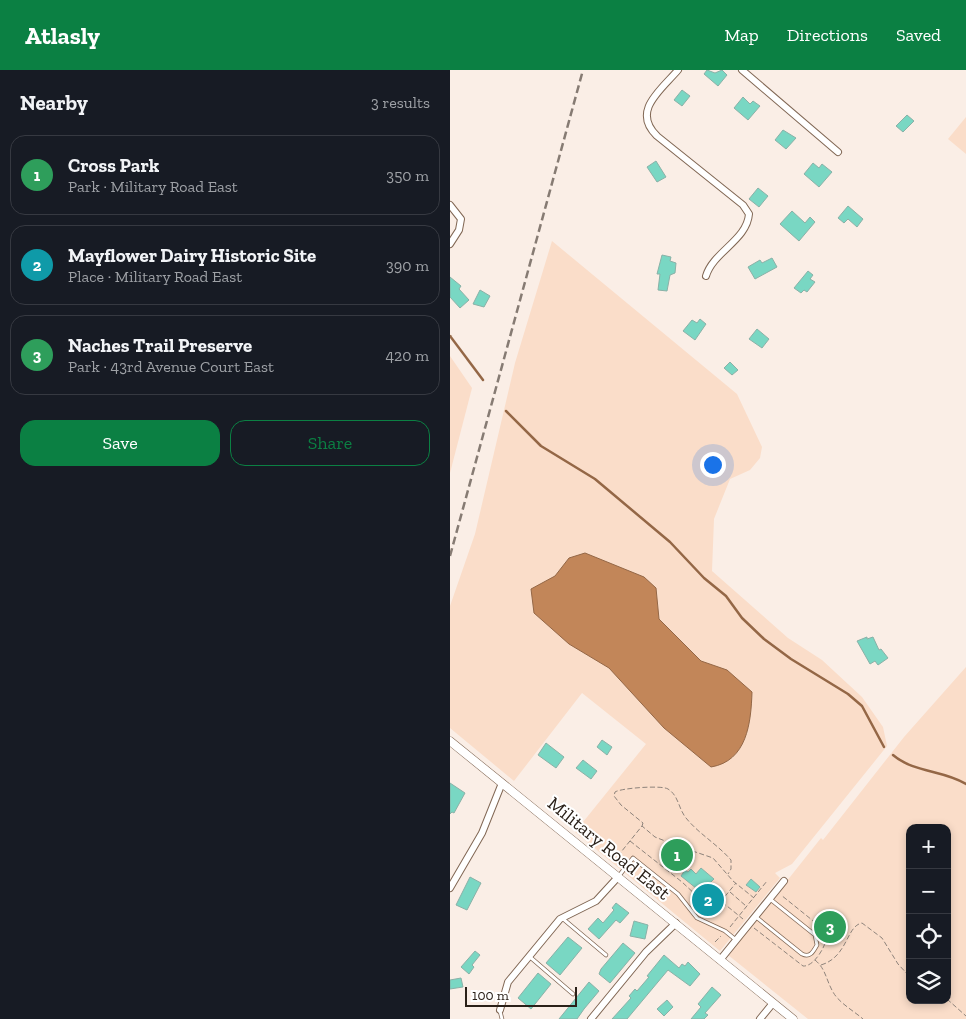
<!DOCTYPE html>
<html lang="en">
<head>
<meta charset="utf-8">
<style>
  :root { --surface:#171b24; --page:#242831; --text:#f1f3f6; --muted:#9ea1a6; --line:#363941; --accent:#0b8043 }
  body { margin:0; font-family:"Zilla Slab",serif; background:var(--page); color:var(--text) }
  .controls { position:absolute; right:15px; bottom:15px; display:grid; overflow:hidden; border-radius:10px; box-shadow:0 2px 8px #0003 }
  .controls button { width:45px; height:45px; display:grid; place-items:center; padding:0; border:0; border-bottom:1px solid var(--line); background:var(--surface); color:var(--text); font:25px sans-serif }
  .scale { position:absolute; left:15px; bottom:12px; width:112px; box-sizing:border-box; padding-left:5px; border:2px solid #2a2018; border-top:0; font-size:14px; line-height:18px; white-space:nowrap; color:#2a2018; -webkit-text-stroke:4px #fff; paint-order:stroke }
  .you { position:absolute; left:262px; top:394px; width:18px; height:18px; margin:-12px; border:4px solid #fff; border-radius:50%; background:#1a73e8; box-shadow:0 0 0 8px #1a73e833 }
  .badge { display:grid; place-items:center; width:32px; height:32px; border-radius:50%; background:var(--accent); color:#fff; font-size:16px; font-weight:700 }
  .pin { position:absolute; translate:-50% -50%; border:2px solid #fff; box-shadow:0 1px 5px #0006 }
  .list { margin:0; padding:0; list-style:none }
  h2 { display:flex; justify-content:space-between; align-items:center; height:65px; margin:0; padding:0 20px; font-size:21px }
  h2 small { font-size:16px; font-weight:400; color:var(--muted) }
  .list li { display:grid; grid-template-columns:32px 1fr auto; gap:15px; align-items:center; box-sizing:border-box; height:80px; margin:0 10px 10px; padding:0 10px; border:1px solid var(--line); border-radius:15px }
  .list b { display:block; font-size:19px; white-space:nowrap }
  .list p { margin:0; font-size:16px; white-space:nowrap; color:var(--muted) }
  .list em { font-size:16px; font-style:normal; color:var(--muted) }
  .actions { display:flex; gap:10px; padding:15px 20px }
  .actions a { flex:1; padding:11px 0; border:1px solid var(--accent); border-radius:15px; text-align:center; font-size:18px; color:var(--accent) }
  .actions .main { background:var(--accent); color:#fff }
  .icon { flex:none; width:28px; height:28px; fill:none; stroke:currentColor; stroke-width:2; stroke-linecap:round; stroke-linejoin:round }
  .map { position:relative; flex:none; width:516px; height:949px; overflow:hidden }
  header { display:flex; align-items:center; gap:30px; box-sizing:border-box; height:70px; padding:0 25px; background:var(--accent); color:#fff }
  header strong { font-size:24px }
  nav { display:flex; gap:28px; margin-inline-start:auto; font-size:18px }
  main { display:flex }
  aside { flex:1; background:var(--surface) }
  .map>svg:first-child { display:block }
</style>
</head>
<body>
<header>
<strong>Atlasly</strong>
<nav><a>Map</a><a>Directions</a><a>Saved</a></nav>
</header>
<main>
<aside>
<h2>Nearby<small>3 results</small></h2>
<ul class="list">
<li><span class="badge" style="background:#2e9e5b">1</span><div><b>Cross Park</b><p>Park · Military Road East</p></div><em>350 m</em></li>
<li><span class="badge" style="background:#0f9aa8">2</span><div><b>Mayflower Dairy Historic Site</b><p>Place · Military Road East</p></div><em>390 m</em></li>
<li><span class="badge" style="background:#2e9e5b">3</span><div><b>Naches Trail Preserve</b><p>Park · 43rd Avenue Court East</p></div><em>420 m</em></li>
</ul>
<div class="actions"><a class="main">Save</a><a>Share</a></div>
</aside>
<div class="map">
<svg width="516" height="949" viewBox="0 0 516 949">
  <rect width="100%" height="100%" fill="#faeee6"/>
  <g fill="#faddc9" fill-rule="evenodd">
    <polygon points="516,47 516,84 498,69"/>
    <polygon points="102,171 287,324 312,377 310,388 300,400 280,409 264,449 262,501 338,568 372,590 412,627 433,657 437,676 342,794 325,803 330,808 270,881 125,762 196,674 132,623 64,711 0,658 0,536 25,464 65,293"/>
    <polygon points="0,286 22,318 0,403"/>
    <path d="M516,597v352h-158l-80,-64 93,-117 2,2 81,-103zM460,758h37v172h-37z"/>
  </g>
  <path fill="#c28659" stroke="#946746" d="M135,483l59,24 12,11 3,31 42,42 26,9 25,22c-1,31 -5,69 -41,75l-47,-39 -55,-60 -40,-24 -35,-31 -3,-24 24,-13 14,-18z"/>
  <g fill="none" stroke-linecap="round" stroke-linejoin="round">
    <g stroke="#946746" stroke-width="2.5">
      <polyline points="0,266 33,310"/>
      <polyline points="56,341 91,376 145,409 220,472 254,508 276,526 292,548 314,569 341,589 398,624 412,636 434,677"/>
      <path d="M443,685c21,18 51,15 73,29"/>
    </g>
  </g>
  <g fill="#79d7c3" stroke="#8ab1a7">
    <polygon points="257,0 265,3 272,0 277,5 268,16 254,4"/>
    <polygon points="232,20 240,26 232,36 224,30"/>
    <polygon points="293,27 300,34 303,31 310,36 298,50 284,38"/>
    <polygon points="457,45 464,51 453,62 446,56"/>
    <polygon points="333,60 346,68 336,79 325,70"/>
    <polygon points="206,91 216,107 207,112 197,97"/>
    <polygon points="363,93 369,98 372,94 382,102 369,117 354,104"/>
    <polygon points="308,118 318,126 309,137 299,129"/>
    <polygon points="398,136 413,149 407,157 398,149 394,153 388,148"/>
    <polygon points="342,141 355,153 360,147 365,152 349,171 330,154"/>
    <polygon points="212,185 221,187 220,191 226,193 225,203 220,205 217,221 208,220 210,204 207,204"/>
    <polygon points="322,188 327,197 305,209 298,197 310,190 312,193"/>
    <polygon points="358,201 363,205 360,209 365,212 357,222 354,220 351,223 344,218"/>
    <polygon points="0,207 11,216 9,219 19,230 10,238 0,227"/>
    <polygon points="30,220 40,226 34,237 23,234"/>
    <polygon points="250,249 256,254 245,270 233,261 242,250 247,253"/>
    <polygon points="307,259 319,269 312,278 299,269"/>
    <polygon points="280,292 288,300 282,305 274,298"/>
    <polygon points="417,567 417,569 423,567 429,580 431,579 438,588 428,595 425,591 420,594 407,571"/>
    <polygon points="152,670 162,677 157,685 147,677"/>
    <polygon points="96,673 114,687 106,698 88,685"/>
    <polygon points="133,690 147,701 141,709 126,698"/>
    <polygon points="0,713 15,723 4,743 2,742 0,744"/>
    <polygon points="251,798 264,809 260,813 275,825 263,840 253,832 257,827 231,806 235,800 238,802 241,799 246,804"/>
    <polygon points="20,807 31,813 17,840 6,835"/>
    <polygon points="301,809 310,817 306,822 296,815"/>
    <polygon points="166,833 179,843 170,853 166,850 149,869 138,859 148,848 153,853 164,840 162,838"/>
    <polygon points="184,851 198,855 195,869 180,866"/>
    <polygon points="118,867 132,878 110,905 96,893"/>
    <polygon points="173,873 185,883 160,913 149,904 151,899"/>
    <polygon points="25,881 30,885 22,895 24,897 19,904 11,897"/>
    <polygon points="214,885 229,898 232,894 235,896 238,892 250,904 240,916 218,900 177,949 162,949 181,928 179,926 185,919 187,921 199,907 197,906"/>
    <polygon points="88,903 101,914 81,939 68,928"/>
    <polygon points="11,908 13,917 0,919 0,910"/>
    <polygon points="139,912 149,921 134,939 127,949 109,949"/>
    <polygon points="262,917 271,925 255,943 258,945 254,949 241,949 251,937 248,934"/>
    <polygon points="217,930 223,937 214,946 207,939"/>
  </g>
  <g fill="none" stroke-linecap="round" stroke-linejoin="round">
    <defs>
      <g id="service">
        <polyline points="168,807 183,788 228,824 247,848 275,861 286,870"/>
        <path d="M306,847l46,37c8,4 11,-2 15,-9l-2,-10 -45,-36"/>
        <polyline points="112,848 156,885"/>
        <polyline points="80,887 123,924"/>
        <polyline points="50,941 52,949"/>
      </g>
      <g id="minor">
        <path d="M228,0c-17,20 -47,41 -21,66l86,69 6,9c-2,26 -36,38 -43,62"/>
        <polyline points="292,0 388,82"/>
        <polyline points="0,135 11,149 9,160 0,174"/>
        <polyline points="0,818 32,763 52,713"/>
        <polyline points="270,890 334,811"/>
        <polyline points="50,940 58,912 110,849 146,831 168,807"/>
        <polyline points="141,949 196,882 226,853"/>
        <polyline points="310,949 323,933"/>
      </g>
      <polyline id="tertiary" points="0,671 343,949"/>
    </defs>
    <use href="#service" stroke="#816754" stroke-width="4.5"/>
    <use href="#minor" stroke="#816754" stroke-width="8"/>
    <use href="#tertiary" stroke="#816754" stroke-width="9"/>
    <g stroke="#8e837b" stroke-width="1" stroke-dasharray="5 2.5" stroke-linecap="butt">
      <path d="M192,756l1,-3 -22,-18 -7,-9 1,-4c6,-4 47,-7 53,-3 11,7 10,19 18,29 13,16 31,26 45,42v9l-3,5"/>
      <polyline points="180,771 232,812 263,841 286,813"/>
      <polyline points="228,776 263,788 283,811 304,828"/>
      <polyline points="163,792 192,756 205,767 228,776 242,795 217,800"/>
      <polyline points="280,822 296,836"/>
      <polyline points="272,832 293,849"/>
      <polyline points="251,844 257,837"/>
      <polyline points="280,857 317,811"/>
      <path d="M304,858l49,38c11,1 23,-20 24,-30l-5,-8 -41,-33"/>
      <polyline points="265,872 271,866"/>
      <path d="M365,890c11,9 11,20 18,32 6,11 21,19 30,27"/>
      <path d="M371,895c27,-8 25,-39 41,-42l20,15 16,26 12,13"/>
      <polyline points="497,929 516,946"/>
    </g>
    <use href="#service" stroke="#fff" stroke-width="3"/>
    <use href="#minor" stroke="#fff" stroke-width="6"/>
    <use href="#tertiary" stroke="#fff" stroke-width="8"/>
    <polyline stroke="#867b73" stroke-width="2.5" stroke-dasharray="8 4" stroke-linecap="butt" points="0,486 133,0"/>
  </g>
  <g text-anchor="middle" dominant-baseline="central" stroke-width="4" stroke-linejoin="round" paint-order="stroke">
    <g font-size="19" fill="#2a2018" stroke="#fff">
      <text transform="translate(159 778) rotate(39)">Military Road East</text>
    </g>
  </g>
</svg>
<div class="controls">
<button>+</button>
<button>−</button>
<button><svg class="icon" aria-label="locate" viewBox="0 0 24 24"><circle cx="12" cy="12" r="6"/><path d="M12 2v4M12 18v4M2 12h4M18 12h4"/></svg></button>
<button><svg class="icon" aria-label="layers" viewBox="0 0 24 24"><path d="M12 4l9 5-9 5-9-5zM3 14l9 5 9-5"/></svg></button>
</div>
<div class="scale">100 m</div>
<div class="you"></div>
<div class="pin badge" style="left:227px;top:785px;background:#2e9e5b">1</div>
<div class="pin badge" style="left:258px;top:830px;background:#0f9aa8">2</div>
<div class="pin badge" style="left:380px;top:857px;background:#2e9e5b">3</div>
</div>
</main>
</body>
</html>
